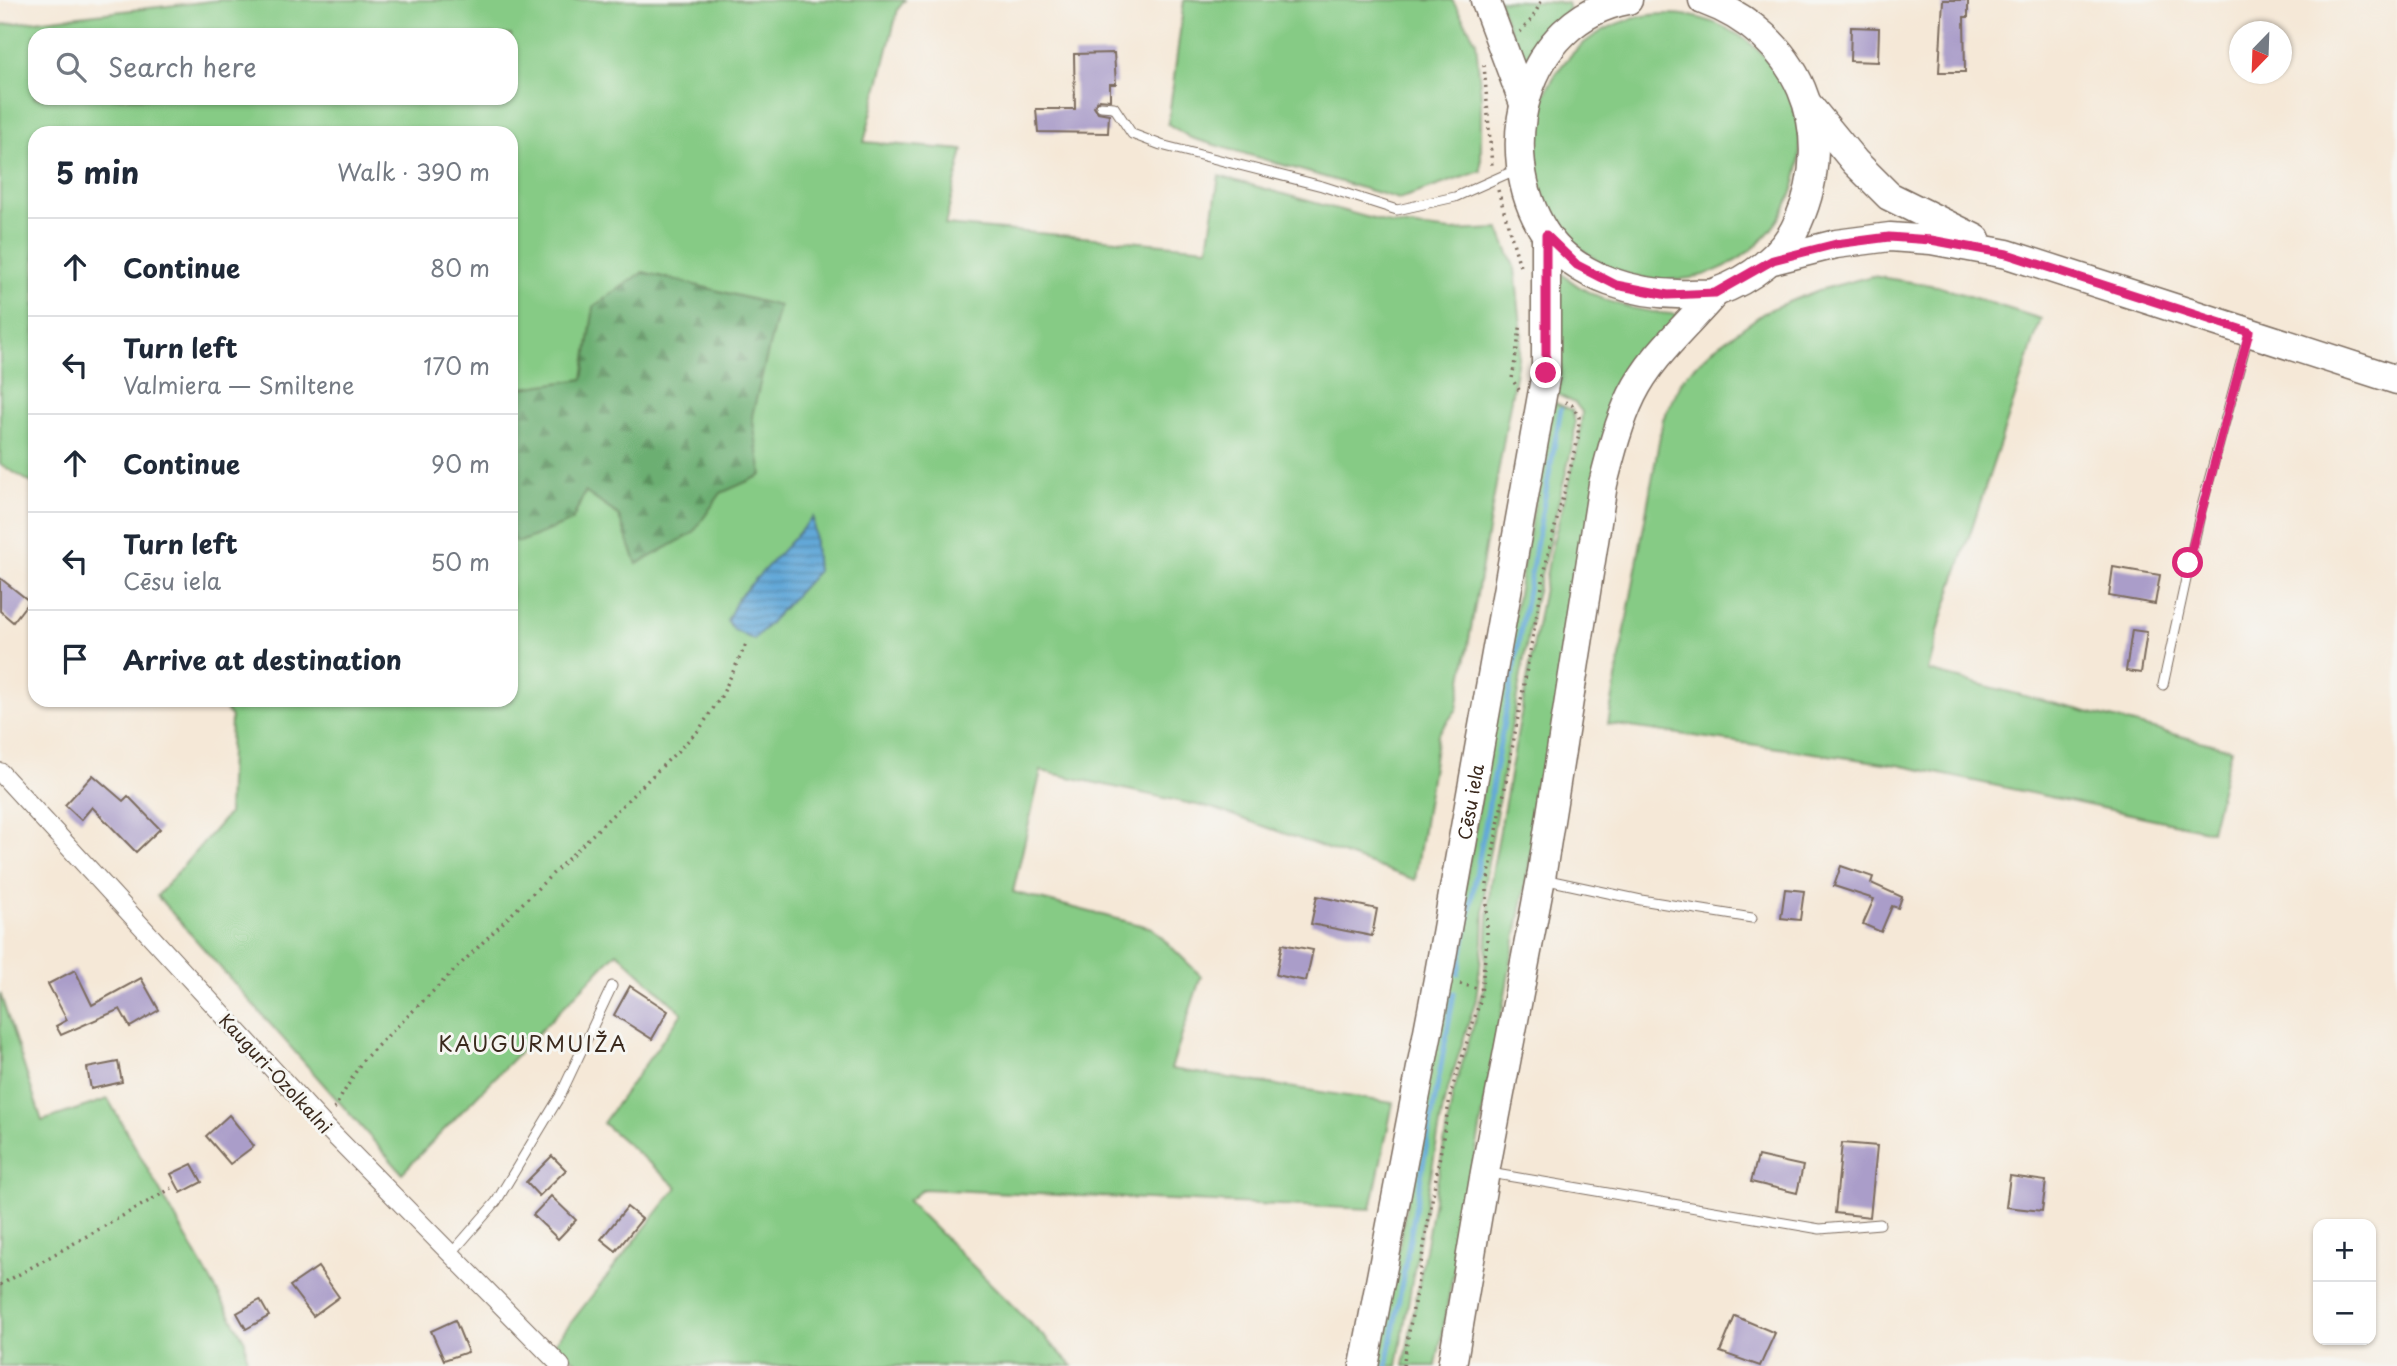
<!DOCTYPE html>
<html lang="en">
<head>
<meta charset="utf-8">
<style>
  :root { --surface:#fff; --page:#f2f2f3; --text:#1f2937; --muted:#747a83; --line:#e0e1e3 }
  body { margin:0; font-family:"Playpen Sans",sans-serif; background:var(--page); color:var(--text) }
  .controls { position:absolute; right:21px; bottom:21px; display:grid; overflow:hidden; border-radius:14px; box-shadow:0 2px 5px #0004 }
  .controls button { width:63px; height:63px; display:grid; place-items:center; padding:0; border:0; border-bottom:2px solid var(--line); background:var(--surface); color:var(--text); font:35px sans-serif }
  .compass { position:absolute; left:2229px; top:21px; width:63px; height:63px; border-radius:50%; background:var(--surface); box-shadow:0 2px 5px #0004; rotate:203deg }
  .stop { position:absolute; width:21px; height:21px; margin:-16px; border:5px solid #db2777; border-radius:50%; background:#fff }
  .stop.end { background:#db2777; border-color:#fff; box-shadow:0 2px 7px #0008 }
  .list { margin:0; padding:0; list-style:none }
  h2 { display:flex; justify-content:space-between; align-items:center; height:91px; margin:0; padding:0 28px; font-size:30px }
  h2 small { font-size:23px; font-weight:400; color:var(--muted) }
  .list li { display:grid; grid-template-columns:46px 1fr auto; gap:21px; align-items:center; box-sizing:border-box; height:98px; padding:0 28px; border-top:2px solid var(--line) }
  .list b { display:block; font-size:26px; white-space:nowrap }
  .list p { margin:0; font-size:23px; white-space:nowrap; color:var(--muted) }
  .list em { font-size:23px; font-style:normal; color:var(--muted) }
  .icon { flex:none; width:38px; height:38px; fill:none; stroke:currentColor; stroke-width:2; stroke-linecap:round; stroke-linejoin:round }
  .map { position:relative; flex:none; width:2397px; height:1366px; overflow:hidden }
  .search { position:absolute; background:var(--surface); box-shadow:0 2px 5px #0004; left:28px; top:28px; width:490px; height:77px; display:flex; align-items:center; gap:18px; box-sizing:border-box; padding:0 24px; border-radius:21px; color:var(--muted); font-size:26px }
  .panel { position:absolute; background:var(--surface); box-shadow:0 2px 5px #0004; left:28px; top:126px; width:490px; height:581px; border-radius:21px }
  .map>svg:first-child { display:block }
</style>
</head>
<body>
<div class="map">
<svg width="2397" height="1366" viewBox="0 0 2397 1366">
  <defs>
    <pattern id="forest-firs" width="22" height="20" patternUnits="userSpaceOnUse" patternTransform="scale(1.75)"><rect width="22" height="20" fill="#6caf72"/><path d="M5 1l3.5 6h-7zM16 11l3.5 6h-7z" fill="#5a8f5d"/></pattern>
    <pattern id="water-rules" width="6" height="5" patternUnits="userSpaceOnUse" patternTransform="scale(1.75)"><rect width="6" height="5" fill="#62a8d8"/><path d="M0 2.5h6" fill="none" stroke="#5289af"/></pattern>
  </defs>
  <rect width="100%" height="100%" fill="#f6f6f2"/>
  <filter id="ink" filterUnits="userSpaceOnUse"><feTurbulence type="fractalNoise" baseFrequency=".0143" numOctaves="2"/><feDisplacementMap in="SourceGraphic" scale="14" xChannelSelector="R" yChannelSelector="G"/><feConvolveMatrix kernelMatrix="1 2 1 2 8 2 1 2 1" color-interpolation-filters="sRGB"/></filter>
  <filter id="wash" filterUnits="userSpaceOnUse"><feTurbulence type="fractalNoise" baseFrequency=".00686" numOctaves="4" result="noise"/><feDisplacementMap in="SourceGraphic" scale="28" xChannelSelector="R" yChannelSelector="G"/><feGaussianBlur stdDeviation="1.57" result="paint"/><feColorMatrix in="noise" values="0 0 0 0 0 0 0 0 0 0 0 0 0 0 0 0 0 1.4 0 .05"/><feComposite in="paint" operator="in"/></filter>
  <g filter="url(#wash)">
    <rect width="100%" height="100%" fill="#f5e8d7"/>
    <g fill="#86cb85" stroke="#607a52" stroke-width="2" fill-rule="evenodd">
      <path d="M220,0h685l-7,9 -34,133 99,8 -18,75 263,23 11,-72 172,48 60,7 48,-2 16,40 7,66 -65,374 -19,25 -23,146 -200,-71 -174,-38 -28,121 139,36 49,48 -30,93 222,34 -22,106 -448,-20 -15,12 165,165h-492l-26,-23 122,-156 -74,-64 79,-110 -65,-61 -215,221 -245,-277 71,-82 3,-97 -12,-17h292v-567h-476v352l-35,-21v-439zM35,35h476v63h-476z"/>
      <polygon points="1184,0 1452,0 1476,41 1481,96 1481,171 1399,199 1191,138 1168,124"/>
      <polygon points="1498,0 1567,3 1569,9 1545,33 1523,63"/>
      <circle cx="1667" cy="147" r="133"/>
      <path d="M1559,271c34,32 79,41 123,44l-53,60 -88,426 -105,565h-32l49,-272 31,-105 6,-104 60,-331 29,-112 3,-30 -7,-9 -21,-10 7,-63z"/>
      <polygon points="1872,276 1937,286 2041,319 1940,624 1928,671 2231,749 2211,831 1898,765 1608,724 1663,419 1683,378 1713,349 1768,310 1819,290"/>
      <polygon points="1553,402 1572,410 1575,422 1574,439 1534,604 1502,779 1485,880 1483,942 1476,999 1444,1102 1397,1366 1377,1366"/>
      <polygon points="0,993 42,1121 108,1099 245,1341 247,1366 0,1366"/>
    </g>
    <polygon fill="url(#forest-firs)" stroke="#546c48" stroke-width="2" points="643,272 779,306 752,416 762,475 721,493 693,533 637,564 618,515 585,492 572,521 520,542 511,539 511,382 522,388 583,379 594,306"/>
    <polygon fill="url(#water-rules)" stroke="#4e697b" stroke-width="2" points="813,517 817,572 754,640 734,630 727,621 738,598"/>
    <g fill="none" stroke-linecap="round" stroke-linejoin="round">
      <g stroke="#62a8d8" stroke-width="5">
        <polyline points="1458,974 1561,409"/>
        <polyline points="1387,1366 1454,993"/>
      </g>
    </g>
    <g id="blocks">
      <g fill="#aa9dc9">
        <polygon points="1943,0 1968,0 1968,17 1964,17 1965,72 1939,72"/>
        <polygon points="1851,27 1879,28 1878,62 1850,61"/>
        <polygon points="1114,53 1116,84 1110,84 1110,100 1099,99 1094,106 1098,112 1109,114 1108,133 1038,132 1036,109 1075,109 1074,54"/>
        <polygon points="2113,567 2160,575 2155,604 2109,596"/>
        <polygon points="0,578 29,601 13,622 0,611"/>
        <polygon points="2132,630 2147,632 2141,673 2126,671"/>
        <polygon points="93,775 123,801 128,796 160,829 136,852 92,807 81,820 65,805"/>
        <polygon points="1841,866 1873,877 1871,883 1902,897 1898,908 1892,906 1881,932 1863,924 1874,899 1834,886"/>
        <polygon points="1785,889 1804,891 1800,920 1781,918"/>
        <polygon points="1317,896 1377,909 1372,936 1311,924"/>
        <polygon points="1282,944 1313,950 1306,981 1276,975"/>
        <polygon points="75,970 92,1005 141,978 159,1010 130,1027 120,1009 61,1035 56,1026 67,1020 48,984"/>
        <polygon points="630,986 668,1011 652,1039 614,1015"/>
        <polygon points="118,1062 122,1082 91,1089 87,1068"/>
        <polygon points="229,1115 254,1146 230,1164 206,1136"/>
        <polygon points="1842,1143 1877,1146 1870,1217 1835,1213"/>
        <polygon points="552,1156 566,1170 539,1196 526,1182"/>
        <polygon points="1758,1156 1803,1166 1797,1193 1751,1182"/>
        <polygon points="192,1164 202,1182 181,1193 171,1174"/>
        <polygon points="2010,1176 2046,1181 2042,1211 2006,1207"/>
        <polygon points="551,1196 576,1220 558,1239 533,1215"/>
        <polygon points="627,1207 642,1219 616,1251 601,1239"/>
        <polygon points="318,1267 339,1297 313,1316 290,1286"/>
        <polygon points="260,1300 269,1316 246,1329 237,1313"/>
        <polygon points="1735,1316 1775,1333 1760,1366 1720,1352"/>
        <polygon points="455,1320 468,1352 444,1360 431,1331"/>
      </g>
    </g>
  </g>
  <g filter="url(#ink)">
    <use href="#blocks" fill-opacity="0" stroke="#7c6c5f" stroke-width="2"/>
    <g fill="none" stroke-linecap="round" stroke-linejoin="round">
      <defs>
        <g id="lane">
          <polyline points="1101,106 1114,107 1132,134 1161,145 1322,186 1397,210 1455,197 1520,168"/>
          <polyline points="2163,685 2201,510 2248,336"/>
          <polyline points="1543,879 1641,900 1752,918"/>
          <polyline points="1490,1173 1820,1229 1880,1224"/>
          <polyline points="450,1255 496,1202 560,1096 612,986"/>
        </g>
        <polyline id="street" points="0,772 325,1126 561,1366"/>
        <g id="primary">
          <polyline points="1485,0 1523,101"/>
          <path d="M1628,0c-104,19 -136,151 -83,233 29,46 95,63 145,61 8,-1 19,1 26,-2 34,-12 68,-37 82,-70 41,-92 0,-188 -95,-222"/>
          <polyline points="1809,106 1855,162 1889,196 1976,239"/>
          <polyline points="1773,260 1836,244 1890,237 1931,240 2007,254 2397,380"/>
          <path id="s1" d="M1364,1366l74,-387 108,-606v-138"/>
          <path d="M1452,1366l33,-194 56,-294 62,-394c8,-31 15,-60 29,-89 19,-39 55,-69 83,-102"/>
        </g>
      </defs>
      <use href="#lane" stroke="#7c6c5f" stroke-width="11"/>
      <use href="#street" stroke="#7c6c5f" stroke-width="20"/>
      <use href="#primary" stroke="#7c6c5f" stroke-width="31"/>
      <g stroke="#7c6c5f" stroke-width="3.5" stroke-dasharray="2 5" stroke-linecap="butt">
        <polyline points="1520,32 1532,19 1542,0"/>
        <polyline points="1484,65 1492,166"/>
        <polyline points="1498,190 1521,270"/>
        <polyline points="1519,390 1512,379 1521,323"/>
        <polyline points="1460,984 1481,989"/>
        <polyline points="334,1109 362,1061 699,730 722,695 747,642"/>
        <polyline points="0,1285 172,1188"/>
        <polyline points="1403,1366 1451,1092 1480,1001 1487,941 1487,885 1548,554 1578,439 1579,417 1572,405 1563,401"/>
      </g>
      <use href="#lane" stroke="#fff" stroke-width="9"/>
      <use href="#street" stroke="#fff" stroke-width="18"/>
      <use href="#primary" stroke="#fff" stroke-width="28"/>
    </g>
  </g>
  <g fill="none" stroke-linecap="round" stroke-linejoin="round" filter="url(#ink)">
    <polyline stroke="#db2777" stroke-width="9" points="1546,373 1546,235 1577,265 1616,285 1668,295 1715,293 1773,260 1836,244 1889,237 1931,240 2007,254 2249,332 2188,563"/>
  </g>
  <g text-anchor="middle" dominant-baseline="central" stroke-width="6" stroke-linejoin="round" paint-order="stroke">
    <g font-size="18" fill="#3b2a1e" stroke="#f6f6f2">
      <text stroke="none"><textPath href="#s1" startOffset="574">Cēsu iela</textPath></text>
      <text transform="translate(276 1073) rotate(47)">Kauguri-Ozolkalni</text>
    </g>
    <g font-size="21" letter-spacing="2" fill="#3b2a1e" stroke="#f6f6f2">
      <text x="533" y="1043">KAUGURMUIŽA</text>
    </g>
  </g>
</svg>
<div class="controls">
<button>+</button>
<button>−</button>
</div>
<svg class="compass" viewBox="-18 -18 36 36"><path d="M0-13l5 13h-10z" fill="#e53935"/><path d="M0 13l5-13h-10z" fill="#747a83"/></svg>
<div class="stop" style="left:2188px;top:563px"></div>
<div class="stop end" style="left:1546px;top:373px"></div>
<div class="search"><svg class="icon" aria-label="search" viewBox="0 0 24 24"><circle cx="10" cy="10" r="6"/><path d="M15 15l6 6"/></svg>Search here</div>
<section class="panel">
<h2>5 min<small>Walk · 390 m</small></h2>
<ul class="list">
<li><svg class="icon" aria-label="ahead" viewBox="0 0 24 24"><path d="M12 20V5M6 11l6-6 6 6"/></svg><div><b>Continue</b></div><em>80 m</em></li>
<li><svg class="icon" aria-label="left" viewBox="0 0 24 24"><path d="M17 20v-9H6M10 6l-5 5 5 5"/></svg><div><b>Turn left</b><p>Valmiera — Smiltene</p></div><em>170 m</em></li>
<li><svg class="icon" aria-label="ahead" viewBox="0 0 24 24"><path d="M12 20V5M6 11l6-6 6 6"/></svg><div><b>Continue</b></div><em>90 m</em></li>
<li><svg class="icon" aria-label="left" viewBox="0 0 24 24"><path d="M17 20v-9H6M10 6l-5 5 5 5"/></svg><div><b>Turn left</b><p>Cēsu iela</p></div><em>50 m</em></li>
<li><svg class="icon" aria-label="arrive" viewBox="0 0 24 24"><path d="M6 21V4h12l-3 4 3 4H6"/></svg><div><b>Arrive at destination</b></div></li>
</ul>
</section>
</div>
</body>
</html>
